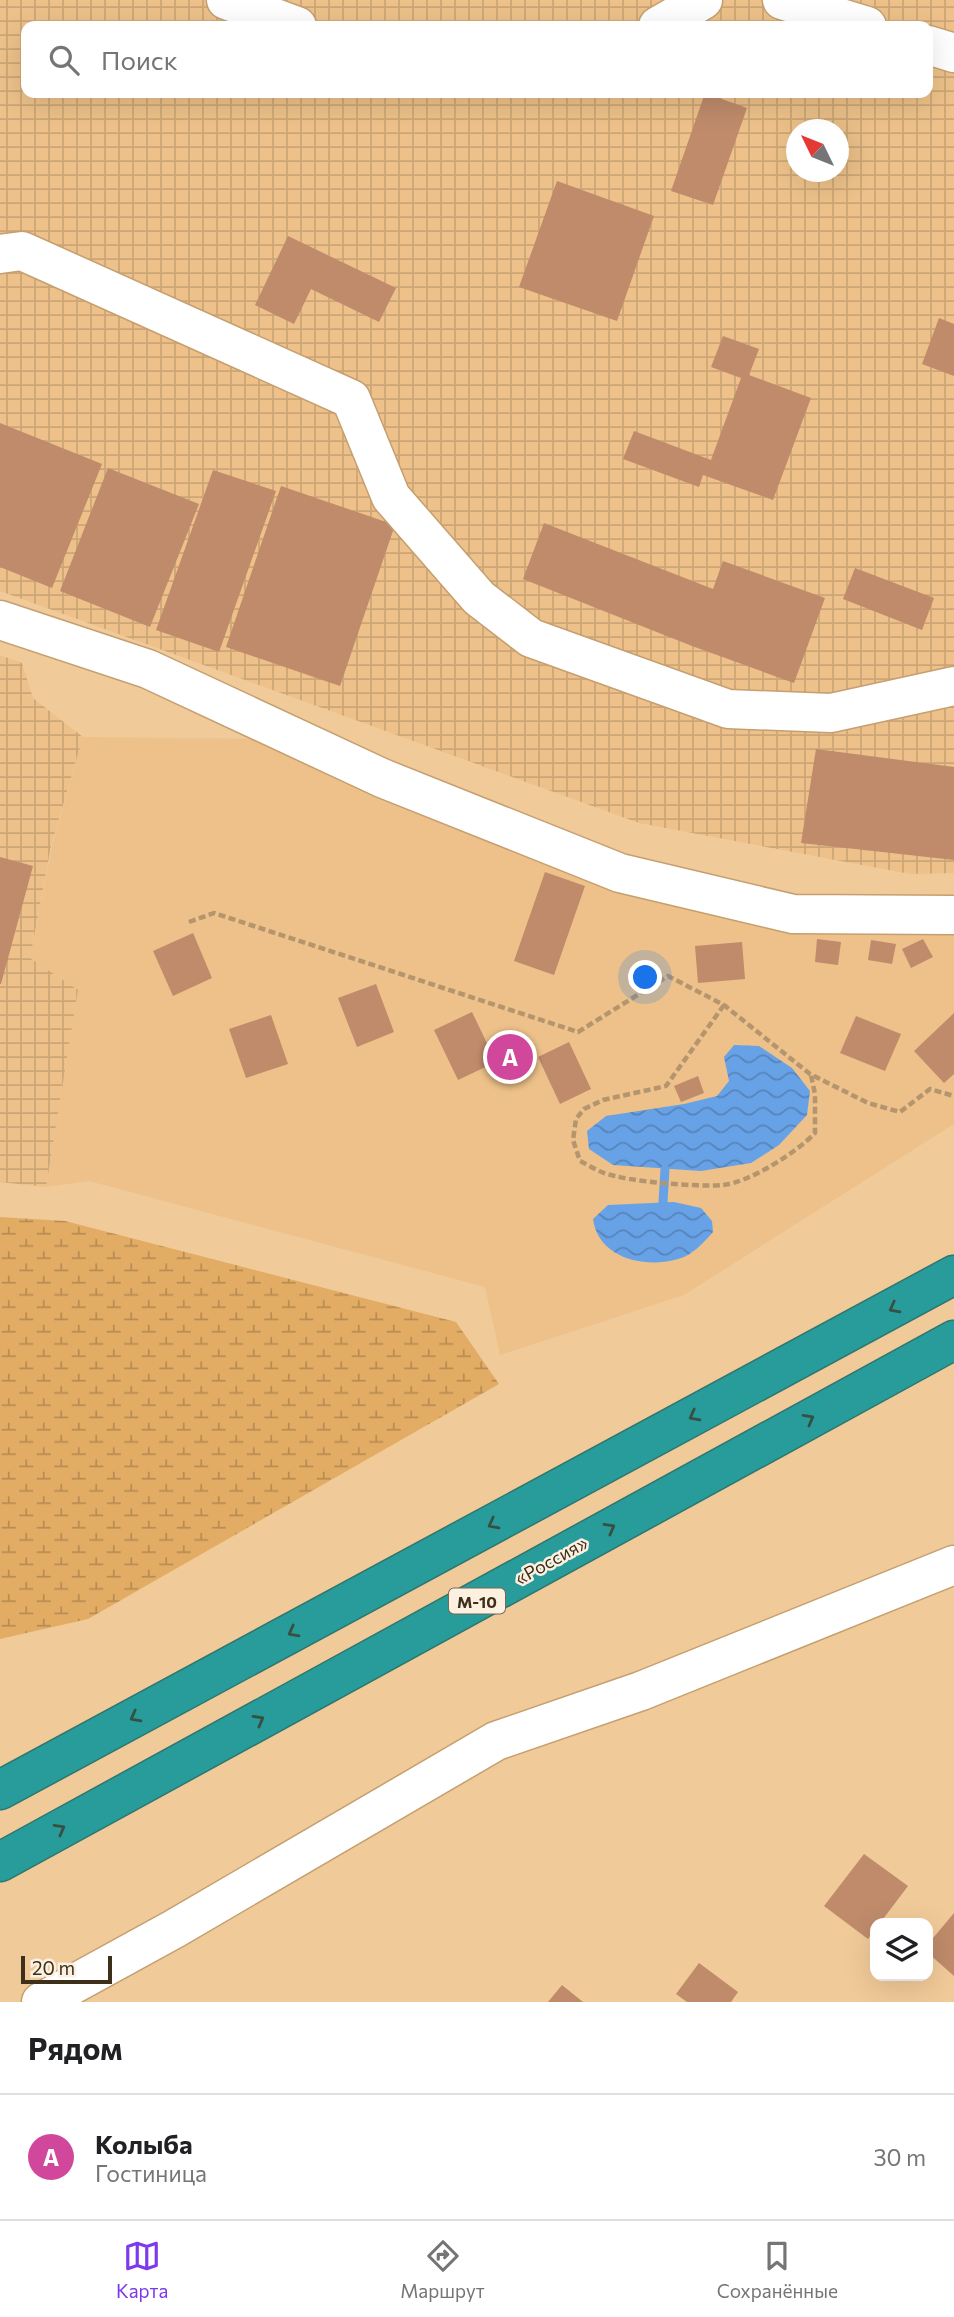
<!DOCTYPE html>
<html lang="ru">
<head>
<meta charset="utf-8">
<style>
  :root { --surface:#fff; --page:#f2f2f2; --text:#202124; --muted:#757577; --line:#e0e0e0; --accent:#7c3aed }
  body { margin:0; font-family:Commissioner,sans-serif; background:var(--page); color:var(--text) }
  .controls { position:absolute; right:21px; bottom:21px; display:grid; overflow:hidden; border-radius:14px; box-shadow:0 7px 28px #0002 }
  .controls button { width:63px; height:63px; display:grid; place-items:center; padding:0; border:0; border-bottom:2px solid var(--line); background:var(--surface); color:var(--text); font:35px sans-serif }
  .compass { position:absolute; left:786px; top:119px; width:63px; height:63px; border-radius:50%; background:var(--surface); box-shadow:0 7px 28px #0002; rotate:313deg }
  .scale { position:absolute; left:21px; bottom:18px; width:91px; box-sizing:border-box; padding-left:7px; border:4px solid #3e2f1b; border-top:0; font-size:19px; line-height:24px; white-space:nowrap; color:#3e2f1b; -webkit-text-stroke:5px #fcf0e1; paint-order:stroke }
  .you { position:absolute; left:646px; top:978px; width:24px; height:24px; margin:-18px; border:5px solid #fff; border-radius:50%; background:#1a73e8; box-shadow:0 0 0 10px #1a73e833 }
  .badge { display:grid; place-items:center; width:46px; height:46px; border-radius:50%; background:var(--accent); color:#fff; font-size:23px; font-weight:700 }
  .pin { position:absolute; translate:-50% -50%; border:4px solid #fff; box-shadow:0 2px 7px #0006 }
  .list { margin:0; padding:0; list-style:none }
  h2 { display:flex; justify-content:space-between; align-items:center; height:91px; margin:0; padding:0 28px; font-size:30px }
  h2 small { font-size:23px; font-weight:400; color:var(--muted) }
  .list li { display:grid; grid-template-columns:46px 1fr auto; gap:21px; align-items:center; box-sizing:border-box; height:126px; padding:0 28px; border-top:2px solid var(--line) }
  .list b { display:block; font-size:26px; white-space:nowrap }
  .list p { margin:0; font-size:23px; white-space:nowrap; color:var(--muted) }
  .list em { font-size:23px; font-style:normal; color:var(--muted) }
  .icon { flex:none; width:38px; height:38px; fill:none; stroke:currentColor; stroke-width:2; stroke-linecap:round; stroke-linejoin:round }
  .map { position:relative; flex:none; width:954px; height:2002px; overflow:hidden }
  .search { position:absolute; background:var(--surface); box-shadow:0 7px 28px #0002; left:21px; right:21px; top:21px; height:77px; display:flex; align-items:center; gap:18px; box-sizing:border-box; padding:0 24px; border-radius:14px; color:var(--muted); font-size:26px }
  .sheet { height:217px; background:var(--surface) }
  nav { display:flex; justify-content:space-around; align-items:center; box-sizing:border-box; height:98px; border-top:2px solid var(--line); background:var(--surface); font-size:19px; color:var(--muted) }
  nav a { display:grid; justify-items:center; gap:4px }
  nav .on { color:var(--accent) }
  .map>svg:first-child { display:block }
</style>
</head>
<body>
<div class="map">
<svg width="954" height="2002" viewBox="0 0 954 2002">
  <defs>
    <pattern id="industrial-grid" width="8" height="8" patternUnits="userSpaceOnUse" patternTransform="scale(1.75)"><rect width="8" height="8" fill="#edc189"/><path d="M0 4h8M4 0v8" fill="none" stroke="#cca676"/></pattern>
    <pattern id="wetland-marsh" width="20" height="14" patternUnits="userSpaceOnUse" patternTransform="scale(1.75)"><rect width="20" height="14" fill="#e2ac65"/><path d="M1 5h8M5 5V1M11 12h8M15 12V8" fill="none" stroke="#b98c52"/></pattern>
    <pattern id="water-waves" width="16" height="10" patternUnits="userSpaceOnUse" patternTransform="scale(1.75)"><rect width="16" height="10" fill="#67a2e7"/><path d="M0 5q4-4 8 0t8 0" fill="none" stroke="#5684ba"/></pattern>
  </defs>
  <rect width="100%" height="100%" fill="#f1ca99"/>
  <polygon fill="#edc189" points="83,737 286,739 620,873 789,900 954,907 954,1124 684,1295 500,1355 485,1287 89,1181 46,1187 78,990 30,958 52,846"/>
  <g fill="url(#industrial-grid)" fill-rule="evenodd">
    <path d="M0,0h954v873l-44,1 -271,-51 -639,-232zM26,26h902v67h-902zM796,130h42v42h-42z"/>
    <polygon points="0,655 22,663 33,698 83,737 51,846 30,958 78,990 46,1187 0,1182"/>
  </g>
  <polygon fill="url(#wetland-marsh)" points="0,1217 65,1221 456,1322 499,1384 88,1619 0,1639"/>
  <g fill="url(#water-waves)">
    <polygon points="734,1045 759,1046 792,1068 810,1091 807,1115 779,1145 751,1163 701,1171 613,1165 589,1149 587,1131 606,1116 684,1104 717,1096 729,1081 724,1057"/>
    <path d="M674,1202l27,6 11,13 1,11c-10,11 -20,23 -35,27 -33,10 -80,-1 -85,-40l15,-14z"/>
  </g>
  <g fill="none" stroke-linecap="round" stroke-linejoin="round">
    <polyline stroke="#67a2e7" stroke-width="9" points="663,1202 665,1169"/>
  </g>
  <g fill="#bf8b6b">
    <polygon points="705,93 747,108 713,205 671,191"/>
    <polygon points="557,181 654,216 617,321 519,287"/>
    <polygon points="288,236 396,288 379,322 311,289 294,324 255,305"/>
    <polygon points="939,318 954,324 954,376 922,364"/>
    <polygon points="723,336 759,349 749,375 811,398 773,500 703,475 699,487 623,459 634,431 711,460 741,378 711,367"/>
    <polygon points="0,423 102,464 52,588 0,567"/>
    <polygon points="108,468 199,504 150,627 60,591"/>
    <polygon points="213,470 276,491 219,652 156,630"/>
    <polygon points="281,486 395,525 340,686 226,647"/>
    <polygon points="544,523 713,589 723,561 825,598 794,683 692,646 523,579"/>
    <polygon points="855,568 934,598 922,630 843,599"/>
    <polygon points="816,749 954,767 954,860 801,843"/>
    <polygon points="0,857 33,866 1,984 0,984"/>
    <polygon points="545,872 585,886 554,975 514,961"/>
    <polygon points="193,933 212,978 173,996 153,951"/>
    <polygon points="817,939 841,942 838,965 815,962"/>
    <polygon points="923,939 933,957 911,968 902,949"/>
    <polygon points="871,940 896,944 892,964 868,960"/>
    <polygon points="742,942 745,979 698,983 695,946"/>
    <polygon points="376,984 394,1032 357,1047 338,998"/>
    <polygon points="472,1012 496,1062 458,1080 434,1030"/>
    <polygon points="954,1013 954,1074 944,1083 914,1051"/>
    <polygon points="271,1015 288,1064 246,1078 229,1029"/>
    <polygon points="856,1016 901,1034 885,1071 840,1053"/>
    <polygon points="569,1042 591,1089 560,1104 538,1057"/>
    <polygon points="698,1076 704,1093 681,1102 674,1086"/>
    <polygon points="864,1854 908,1886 880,1923 875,1923 875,1930 868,1939 824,1906"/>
    <polygon points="954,1913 954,1976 928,1953 928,1944"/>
    <polygon points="699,1963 738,1992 731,2002 687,2002 676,1994"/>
    <polygon points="562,1985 583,2002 548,2002"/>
  </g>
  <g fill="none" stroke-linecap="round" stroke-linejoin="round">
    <defs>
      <g id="minor">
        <polyline points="226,0 297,26"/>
        <polyline points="782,0 867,26"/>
        <polyline points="658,26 703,0"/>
        <polyline points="928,45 954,53"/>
        <polyline points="0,254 22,251 351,399 391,497 479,598 531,638 728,709 831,713 954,686"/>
        <polyline points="0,620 148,669 382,778 620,873 793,914 954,915"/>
        <polyline points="41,2002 174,1929 496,1741 641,1691 954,1565"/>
      </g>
      <g id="highway">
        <polyline points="0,1790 954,1275"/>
        <polyline points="0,1862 954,1340"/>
      </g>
    </defs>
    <use href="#minor" stroke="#c59f6f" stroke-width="41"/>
    <use href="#highway" stroke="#2f766e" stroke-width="41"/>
    <g stroke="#b4956e" stroke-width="4.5" stroke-dasharray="7 3.5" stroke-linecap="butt">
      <polyline points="189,922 214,913 578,1032 668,976 724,1005 810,1074 868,1103 900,1112 930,1089 954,1096"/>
      <path d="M724,1005l-58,81 -63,14 -19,9 -8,10 -3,21 7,21c8,4 16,9 24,12 26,9 91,14 118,12 27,-2 75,-33 93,-52v-39l-4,-19"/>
    </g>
    <use href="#minor" stroke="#fff" stroke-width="38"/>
    <use href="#highway" stroke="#279c9a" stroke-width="38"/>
  </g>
  <defs><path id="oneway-chevron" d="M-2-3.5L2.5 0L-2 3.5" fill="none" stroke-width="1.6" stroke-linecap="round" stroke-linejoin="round" transform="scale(1.75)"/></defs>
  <g stroke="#375041">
    <use href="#oneway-chevron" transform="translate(894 1308) rotate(152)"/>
    <use href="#oneway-chevron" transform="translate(694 1416) rotate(152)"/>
    <use href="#oneway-chevron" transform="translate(809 1419) rotate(-29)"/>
    <use href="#oneway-chevron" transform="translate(493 1524) rotate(152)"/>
    <use href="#oneway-chevron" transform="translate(610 1528) rotate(-29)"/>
    <use href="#oneway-chevron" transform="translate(293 1632) rotate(152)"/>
    <use href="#oneway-chevron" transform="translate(135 1717) rotate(152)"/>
    <use href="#oneway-chevron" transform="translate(259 1720) rotate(-29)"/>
    <use href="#oneway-chevron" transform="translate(60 1829) rotate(-29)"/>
  </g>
  <g text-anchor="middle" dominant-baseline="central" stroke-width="5" stroke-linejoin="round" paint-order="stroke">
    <rect fill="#fcf0e1" stroke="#776956" stroke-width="2" x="449" y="1588.5" width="56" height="25" rx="5"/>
    <g font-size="16" font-weight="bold" fill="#3e2f1b">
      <text x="477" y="1601">М-10</text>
    </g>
    <g font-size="18" fill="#3e2f1b" stroke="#fcf0e1">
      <text transform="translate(551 1560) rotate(-29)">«Россия»</text>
    </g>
  </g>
</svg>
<div class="controls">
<button><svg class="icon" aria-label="layers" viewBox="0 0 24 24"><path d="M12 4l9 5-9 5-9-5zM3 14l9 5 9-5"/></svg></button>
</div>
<svg class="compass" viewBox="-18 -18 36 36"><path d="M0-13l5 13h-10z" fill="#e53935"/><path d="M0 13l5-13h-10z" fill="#757577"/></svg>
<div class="scale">20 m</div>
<div class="you"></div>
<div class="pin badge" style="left:510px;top:1057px;background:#d1479c">A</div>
<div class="search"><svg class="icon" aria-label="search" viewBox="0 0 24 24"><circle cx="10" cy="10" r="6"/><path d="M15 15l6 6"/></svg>Поиск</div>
</div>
<section class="sheet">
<h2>Рядом<small></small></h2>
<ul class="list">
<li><span class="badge" style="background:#d1479c">A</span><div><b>Колыба</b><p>Гостиница</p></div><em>30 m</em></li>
</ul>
</section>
<nav>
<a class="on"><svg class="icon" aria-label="map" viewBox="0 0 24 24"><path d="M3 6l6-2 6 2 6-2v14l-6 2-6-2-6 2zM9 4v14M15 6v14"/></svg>Карта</a>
<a><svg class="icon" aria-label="directions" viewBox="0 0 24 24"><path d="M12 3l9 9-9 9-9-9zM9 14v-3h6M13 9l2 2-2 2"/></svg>Маршрут</a>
<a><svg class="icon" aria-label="saved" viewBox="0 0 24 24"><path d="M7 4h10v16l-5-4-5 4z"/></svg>Сохранённые</a>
</nav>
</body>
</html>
